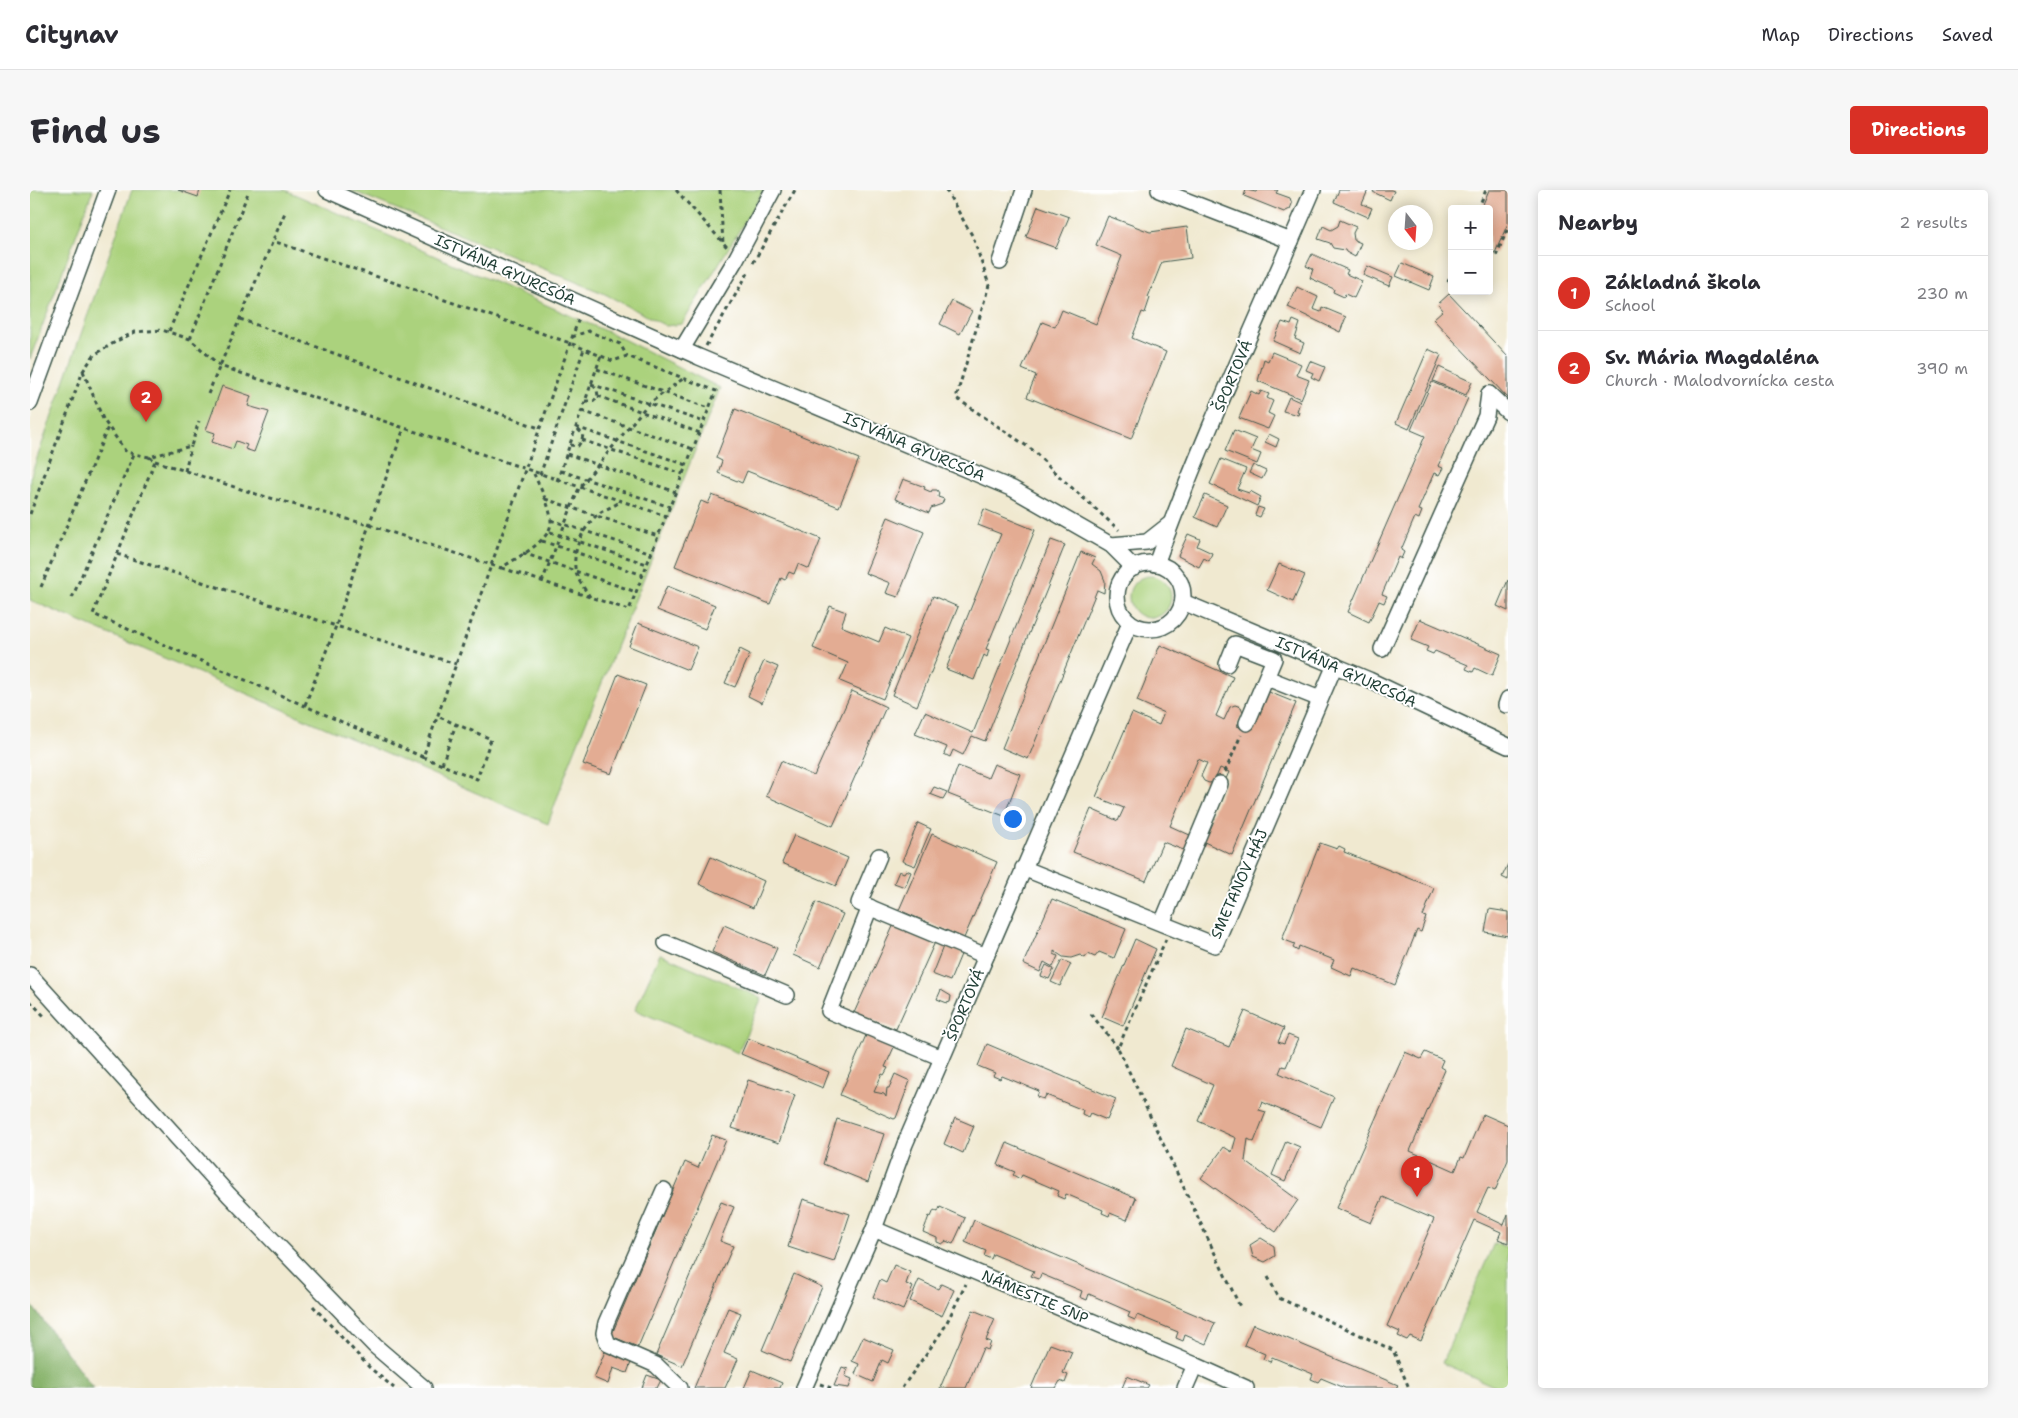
<!DOCTYPE html>
<html lang="en">
<head>
<meta charset="utf-8">
<style>
  :root { --surface:#fff; --page:#f7f7f7; --text:#2b2b33; --muted:#7c7c81; --line:#e1e1e2; --accent:#d93025 }
  body { margin:0; font-family:"Shantell Sans",sans-serif; background:var(--page); color:var(--text) }
  .controls { position:absolute; right:15px; top:15px; display:grid; overflow:hidden; border-radius:5px; box-shadow:0 2px 12px #0003 }
  .controls button { width:45px; height:45px; display:grid; place-items:center; padding:0; border:0; border-bottom:1px solid var(--line); background:var(--surface); color:var(--text); font:25px sans-serif }
  .compass { position:absolute; left:1358px; top:15px; width:45px; height:45px; border-radius:50%; background:var(--surface); box-shadow:0 2px 12px #0003; rotate:163deg }
  .you { position:absolute; left:982px; top:628px; width:18px; height:18px; margin:-12px; border:4px solid #fff; border-radius:50%; background:#1a73e8; box-shadow:0 0 0 8px #1a73e833 }
  .badge { display:grid; place-items:center; width:32px; height:32px; border-radius:50%; background:var(--accent); color:#fff; font-size:16px; font-weight:700 }
  .pin { position:absolute; translate:-50% -41px; filter:drop-shadow(0 1px 2px #0008) }
  .pin::after { content:''; position:absolute; top:26px; width:18px; height:15px; background:inherit; clip-path:polygon(0 0,100% 0,50% 100%) }
  .list { margin:0; padding:0; list-style:none }
  h2 { display:flex; justify-content:space-between; align-items:center; height:65px; margin:0; padding:0 20px; font-size:21px }
  h2 small { font-size:16px; font-weight:400; color:var(--muted) }
  .list li { display:grid; grid-template-columns:32px 1fr auto; gap:15px; align-items:center; box-sizing:border-box; height:75px; padding:0 20px; border-top:1px solid var(--line) }
  .list b { display:block; font-size:19px; white-space:nowrap }
  .list p { margin:0; font-size:16px; white-space:nowrap; color:var(--muted) }
  .list em { font-size:16px; font-style:normal; color:var(--muted) }
  .map { position:relative; flex:none; width:1478px; height:1198px; overflow:hidden; border-radius:5px }
  header { display:flex; align-items:center; gap:30px; box-sizing:border-box; height:70px; padding:0 25px; background:var(--surface); border-bottom:1px solid var(--line) }
  header strong { font-size:24px }
  nav { display:flex; gap:28px; margin-inline-start:auto; font-size:18px }
  .intro { display:flex; align-items:center; justify-content:space-between; box-sizing:border-box; height:120px; padding:0 30px }
  h1 { margin:0; font-size:35px }
  .button { padding:12px 22px; border-radius:5px; background:var(--accent); color:#fff; font-size:18px; font-weight:700 }
  main { display:flex; gap:30px; padding:0 30px }
  aside { flex:1; background:var(--surface); border-radius:5px; box-shadow:0 2px 12px #0003 }
  .map>svg:first-child { display:block }
</style>
</head>
<body>
<header>
<strong>Citynav</strong>
<nav><a>Map</a><a>Directions</a><a>Saved</a></nav>
</header>
<div class="intro"><h1>Find us</h1><a class="button">Directions</a></div>
<main>
<div class="map">
<svg width="1478" height="1198" viewBox="0 0 1478 1198">
  <rect width="100%" height="100%" fill="#fff"/>
  <filter id="ink" filterUnits="userSpaceOnUse"><feTurbulence type="fractalNoise" baseFrequency=".02" numOctaves="2"/><feDisplacementMap in="SourceGraphic" scale="10" xChannelSelector="R" yChannelSelector="G"/><feConvolveMatrix kernelMatrix="1 2 1 2 8 2 1 2 1" color-interpolation-filters="sRGB"/></filter>
  <filter id="wash" filterUnits="userSpaceOnUse"><feTurbulence type="fractalNoise" baseFrequency=".0096" numOctaves="4" result="noise"/><feDisplacementMap in="SourceGraphic" scale="20" xChannelSelector="R" yChannelSelector="G"/><feGaussianBlur stdDeviation="1.12" result="paint"/><feColorMatrix in="noise" values="0 0 0 0 0 0 0 0 0 0 0 0 0 0 0 0 0 1.4 0 .05"/><feComposite in="paint" operator="in"/></filter>
  <g filter="url(#wash)">
    <rect width="100%" height="100%" fill="#f0e9d0"/>
    <g fill="#abd27d" stroke="#658858">
      <polygon points="0,0 63,0 0,169"/>
      <polygon points="102,0 255,0 589,147 690,198 537,580 518,634 0,410 0,288"/>
      <polygon points="320,0 734,0 652,134 636,136 573,103"/>
      <circle cx="1120" cy="407" r="21"/>
      <polygon points="630,764 732,808 708,863 605,820"/>
      <polygon points="1464,1053 1478,1059 1478,1198 1468,1198 1412,1173"/>
    </g>
    <polygon fill="#88b46c" stroke="#547850" points="0,1113 63,1198 0,1198"/>
    <g id="blocks">
      <g fill="#e3ac93">
        <polygon points="148,0 170,0 168,7"/>
        <polygon points="1216,0 1226,2 1227,0 1248,0 1246,3 1260,8 1262,14 1260,19 1254,22 1214,6"/>
        <polygon points="1309,0 1338,0 1332,14 1342,18 1338,27 1304,12"/>
        <polygon points="1344,0 1361,0 1364,1 1360,10 1343,2"/>
        <polygon points="1459,0 1478,0 1478,33 1465,63 1459,61 1459,19 1451,19"/>
        <polygon points="1008,16 1039,27 1026,58 996,47"/>
        <polygon points="1078,26 1120,42 1157,37 1161,68 1132,72 1118,107 1120,108 1115,123 1112,122 1102,148 1136,162 1101,249 997,207 1006,185 992,179 1012,132 1025,137 1032,120 1066,134 1092,66 1066,55"/>
        <polygon points="1310,30 1326,37 1323,43 1324,50 1331,53 1325,67 1316,62 1315,60 1303,58 1300,53 1288,49 1293,36 1301,40 1308,36"/>
        <polygon points="1282,64 1318,80 1316,84 1332,91 1324,108 1315,104 1314,107 1303,102 1304,99 1280,88 1283,79 1276,76"/>
        <polygon points="1372,73 1404,87 1399,100 1366,86"/>
        <polygon points="1337,76 1363,87 1359,96 1333,85"/>
        <polygon points="1267,97 1288,107 1283,119 1291,122 1292,117 1316,127 1310,142 1258,117"/>
        <polygon points="1419,104 1478,167 1478,208 1403,129 1413,120 1408,114"/>
        <polygon points="922,111 942,121 930,144 910,134"/>
        <polygon points="1263,130 1270,133 1265,149 1274,153 1270,163 1243,151 1252,132 1261,135"/>
        <polygon points="1398,159 1411,165 1379,239 1366,233"/>
        <polygon points="1242,162 1271,174 1266,185 1279,190 1271,209 1228,191 1234,169 1238,171"/>
        <polygon points="1280,171 1295,177 1289,191 1281,187 1283,183 1276,180"/>
        <polygon points="1409,177 1442,192 1436,205 1403,191"/>
        <polygon points="1402,192 1438,208 1408,276 1413,278 1409,285 1404,283 1388,320 1392,321 1389,329 1385,327 1371,360 1374,362 1371,369 1368,367 1352,404 1357,406 1354,413 1349,411 1339,432 1318,422 1395,246 1381,240"/>
        <polygon points="192,196 221,206 218,216 239,222 224,262 215,259 217,255 206,251 203,259 182,252 185,243 176,240"/>
        <polygon points="1221,201 1229,205 1231,201 1239,204 1237,208 1243,211 1238,223 1244,226 1238,239 1209,228"/>
        <polygon points="1259,207 1270,212 1267,221 1269,222 1268,225 1253,221"/>
        <polygon points="705,219 829,269 809,317 717,281 712,293 688,283 692,271 686,268"/>
        <polygon points="1204,240 1226,249 1221,260 1231,264 1227,274 1195,261"/>
        <polygon points="1239,244 1249,249 1246,257 1235,252"/>
        <polygon points="1191,269 1216,279 1207,299 1219,303 1220,301 1231,307 1227,316 1180,294"/>
        <polygon points="1223,275 1236,281 1232,289 1219,283"/>
        <polygon points="873,289 895,297 894,299 901,302 902,300 907,300 909,303 908,307 914,309 912,314 901,318 899,323 865,309"/>
        <polygon points="682,305 791,349 779,379 768,374 764,384 759,382 755,390 751,388 740,414 645,376 671,311 678,314"/>
        <polygon points="1175,305 1197,315 1187,337 1165,327"/>
        <polygon points="1228,317 1234,319 1230,327 1225,325"/>
        <polygon points="954,319 1005,340 956,459 959,460 957,467 954,465 944,490 916,479 971,344 948,335"/>
        <polygon points="858,327 894,342 868,407 856,403 860,393 835,383"/>
        <polygon points="1158,344 1170,349 1167,356 1182,363 1179,371 1174,368 1169,377 1148,366"/>
        <polygon points="1021,350 1035,355 955,551 942,546 933,565 923,560 920,567 914,564 917,557 885,544 895,522 943,543"/>
        <polygon points="1051,362 1065,368 1062,374 1071,381 1075,391 1074,403 1067,400 998,569 972,558"/>
        <polygon points="1249,374 1275,385 1263,412 1237,400"/>
        <polygon points="1478,390 1478,421 1467,416"/>
        <polygon points="637,396 685,415 675,439 627,420"/>
        <polygon points="903,406 928,417 887,516 862,505"/>
        <polygon points="800,416 816,422 811,436 849,452 855,438 878,448 853,509 810,491 818,473 783,458"/>
        <polygon points="1390,429 1471,464 1462,486 1445,478 1443,482 1436,479 1438,475 1405,461 1403,464 1396,461 1398,457 1381,450"/>
        <polygon points="608,433 668,457 658,480 599,456"/>
        <polygon points="1130,455 1203,487 1186,526 1194,530 1200,517 1205,515 1211,517 1213,522 1207,536 1217,540 1234,500 1266,513 1202,665 1170,650 1199,582 1190,578 1184,592 1179,593 1174,591 1171,586 1177,573 1168,569 1140,636 1162,646 1156,661 1133,652 1116,691 1043,662 1061,619 1088,631 1094,618 1066,607 1102,523 1129,535 1134,523 1107,511"/>
        <polygon points="710,459 720,464 705,497 695,493"/>
        <polygon points="734,471 748,477 732,513 718,506"/>
        <polygon points="588,484 616,495 581,584 553,574"/>
        <polygon points="822,501 856,517 803,636 736,606 751,571 784,586"/>
        <polygon points="964,574 990,584 974,626 918,604 928,576 958,588"/>
        <polygon points="904,597 917,602 913,609 900,604"/>
        <polygon points="888,633 901,639 885,676 872,671"/>
        <polygon points="902,644 967,672 934,748 869,720"/>
        <polygon points="764,645 818,668 806,696 752,673"/>
        <polygon points="1290,653 1307,659 1309,656 1315,659 1314,662 1404,698 1393,726 1396,727 1391,742 1387,740 1365,795 1324,778 1321,786 1301,777 1304,770 1269,756 1268,761 1263,758 1265,754 1252,749"/>
        <polygon points="681,667 734,691 723,718 669,694"/>
        <polygon points="1478,674 1478,690 1472,687"/>
        <polygon points="876,680 881,682 875,697 864,693 869,681 874,683"/>
        <polygon points="1022,709 1096,739 1084,768 1069,762 1065,767 1058,764 1055,768 1050,765 1041,768 1033,767 1024,761 1024,764 1028,766 1023,777 1014,772 1010,782 993,774"/>
        <polygon points="786,712 813,724 790,777 763,765"/>
        <polygon points="1459,719 1478,722 1478,746 1455,742"/>
        <polygon points="865,732 905,752 866,839 824,823"/>
        <polygon points="694,735 747,758 735,785 682,762"/>
        <polygon points="1105,749 1126,759 1093,836 1072,827"/>
        <polygon points="914,754 932,762 920,791 902,784"/>
        <polygon points="1032,770 1041,774 1030,796 1021,792"/>
        <polygon points="1016,775 1024,779 1019,789 1011,786"/>
        <polygon points="911,800 921,806 920,812 917,813 907,809"/>
        <polygon points="1215,821 1254,838 1248,852 1254,854 1258,845 1268,849 1256,877 1252,876 1249,883 1304,907 1291,937 1232,912 1229,920 1236,922 1224,952 1218,949 1215,971 1268,1010 1246,1042 1171,988 1194,957 1202,962 1206,948 1168,931 1183,895 1141,876 1156,839 1199,857"/>
        <polygon points="837,843 865,855 855,877 858,878 854,885 852,884 844,902 854,904 856,907 857,898 859,898 865,884 880,891 866,928 864,929 810,905"/>
        <polygon points="718,848 799,882 793,898 711,864"/>
        <polygon points="957,854 1086,909 1077,930 1060,923 1058,927 1052,924 1053,920 1016,905 1014,909 1007,907 1009,901 972,886 970,889 963,886 965,883 948,876"/>
        <polygon points="1375,862 1391,869 1395,862 1413,870 1410,877 1415,880 1380,961 1425,981 1431,967 1434,968 1453,924 1478,935 1478,970 1465,1001 1458,998 1447,1022 1474,1035 1478,1024 1478,1053 1468,1049 1471,1042 1444,1030 1391,1151 1380,1146 1377,1150 1368,1146 1370,1142 1357,1136 1404,1029 1353,1007 1341,1033 1306,1018"/>
        <polygon points="718,890 765,905 749,953 702,938"/>
        <polygon points="925,928 944,936 933,963 914,954"/>
        <polygon points="807,929 854,944 838,992 793,974"/>
        <polygon points="682,945 696,950 608,1157 581,1146 655,972 668,978"/>
        <polygon points="1256,951 1270,957 1255,991 1242,985"/>
        <polygon points="977,953 1106,1008 1097,1030 1080,1023 1079,1026 1072,1023 1073,1020 1036,1004 1034,1009 1027,1006 1029,1001 992,985 990,989 983,985 985,982 968,975"/>
        <polygon points="773,1009 820,1024 804,1072 758,1057"/>
        <polygon points="691,1012 704,1017 690,1051 703,1056 652,1176 626,1165"/>
        <polygon points="910,1017 935,1028 923,1054 916,1051 912,1054 907,1052 907,1048 893,1042 899,1026 901,1027 904,1020 908,1022"/>
        <polygon points="944,1030 1185,1133 1176,1154 1155,1145 1153,1151 1146,1148 1148,1142 1107,1125 1105,1130 1098,1127 1100,1122 1059,1104 1057,1110 1050,1107 1052,1101 1011,1084 1009,1089 1001,1086 1004,1081 963,1064 961,1069 954,1066 956,1061 935,1052"/>
        <polygon points="1231,1048 1244,1056 1245,1066 1235,1072 1223,1067 1220,1055"/>
        <polygon points="864,1075 880,1082 876,1094 883,1097 873,1120 843,1107 850,1090 856,1093"/>
        <polygon points="764,1084 792,1097 760,1172 732,1160"/>
        <polygon points="889,1090 908,1099 911,1094 924,1100 912,1126 880,1111"/>
        <polygon points="698,1118 711,1123 694,1163 708,1169 705,1176 695,1198 664,1198"/>
        <polygon points="943,1120 965,1129 956,1150 961,1152 958,1160 953,1158 936,1198 910,1198"/>
        <polygon points="1223,1134 1368,1195 1367,1198 1315,1198 1291,1188 1288,1192 1281,1189 1283,1184 1242,1167 1240,1172 1233,1169 1235,1164 1214,1155"/>
        <polygon points="833,1147 864,1160 858,1173 852,1170 843,1192 825,1184 829,1174 822,1171"/>
        <polygon points="1020,1154 1042,1162 1033,1183 1038,1185 1035,1193 1030,1191 1026,1198 1001,1198"/>
        <polygon points="576,1159 602,1170 597,1183 583,1178 578,1194 564,1188"/>
        <polygon points="812,1177 818,1179 815,1186 822,1189 819,1198 804,1196"/>
        <polygon points="722,1180 752,1193 750,1198 714,1198"/>
        <polygon points="617,1185 631,1190 627,1198 612,1198"/>
        <polygon points="1097,1186 1119,1195 1117,1198 1092,1198"/>
      </g>
    </g>
  </g>
  <g filter="url(#ink)">
    <use href="#blocks" fill-opacity="0" stroke="#3e574b" stroke-width="1"/>
    <g fill="none" stroke-linecap="round" stroke-linejoin="round">
      <defs>
        <g id="minor">
          <polyline points="297,0 669,167 983,299 1081,355 1104,378"/>
          <polyline points="1129,0 1261,51"/>
          <polyline points="970,72 994,0"/>
          <polyline points="652,159 706,69 743,0"/>
          <polyline points="1459,204 1478,222"/>
          <polyline points="0,213 78,0"/>
          <polyline points="1081,355 1117,352 1140,334"/>
          <circle cx="1120" cy="406" r="33"/>
          <path d="M1126,374c46,-127 104,-250 157,-374"/>
          <polyline points="1153,412 1339,490 1478,556"/>
          <polyline points="1352,459 1456,226 1459,204"/>
          <polyline points="1197,474 1205,454 1244,469 1217,533"/>
          <polyline points="1237,488 1290,509"/>
          <polyline points="1476,515 1478,509"/>
          <polyline points="849,666 829,713 956,766"/>
          <polyline points="993,678 1185,755 1305,475"/>
          <polyline points="840,717 799,821 912,868"/>
          <polyline points="1132,733 1190,594"/>
          <polyline points="636,753 757,805"/>
          <polyline points="0,785 199,1005 345,1156 394,1198"/>
          <polyline points="634,1000 576,1133 574,1143 578,1154 626,1175 650,1198"/>
          <polyline points="844,1039 1165,1175 1216,1198"/>
          <polyline points="774,1198 844,1039 875,954 1100,433"/>
          <polyline points="1155,1198 1165,1175"/>
        </g>
      </defs>
      <use href="#minor" stroke="#3e574b" stroke-width="18"/>
      <g stroke="#3e574b" stroke-width="3" stroke-dasharray="4 4" stroke-linecap="butt">
        <polyline points="646,0 697,57"/>
        <polyline points="690,0 693,54"/>
        <polyline points="916,0 943,47 959,95 926,208 1004,261 1021,279 1089,340"/>
        <polyline points="1448,19 1456,0"/>
        <polyline points="1459,63 1466,66 1478,38"/>
        <polyline points="723,73 765,0"/>
        <polyline points="1418,92 1422,83"/>
        <polyline points="210,129 509,238"/>
        <polyline points="139,141 200,0"/>
        <polyline points="542,147 558,141 590,154 597,166"/>
        <polyline points="160,149 218,3"/>
        <polyline points="676,156 718,83"/>
        <polyline points="567,179 679,218"/>
        <polyline points="53,181 73,229 96,262 119,267 161,256 169,231"/>
        <polyline points="561,194 674,232"/>
        <polyline points="178,204 256,20"/>
        <polyline points="568,206 670,243"/>
        <polyline points="555,211 564,211 568,206 567,200 564,196"/>
        <polyline points="552,221 663,259"/>
        <polyline points="546,237 657,275"/>
        <polyline points="552,250 653,284"/>
        <polyline points="540,255 548,256 552,250 553,244 546,238"/>
        <polyline points="537,264 646,302"/>
        <polyline points="119,267 125,271 63,424 393,567 549,128"/>
        <path d="M125,271l101,33 113,31 132,43c15,-10 50,-27 50,-46 0,-15 -11,-34 -17,-48"/>
        <polyline points="155,281 161,256"/>
        <polyline points="531,281 640,317"/>
        <polyline points="510,285 554,159"/>
        <polyline points="527,291 571,166"/>
        <polyline points="515,309 628,346"/>
        <polyline points="0,324 53,181 64,165 87,151 105,142 132,140 160,149 190,176 636,326 686,201 597,166 583,171 540,153 243,51"/>
        <polyline points="521,330 622,363"/>
        <polyline points="520,342 617,374"/>
        <polyline points="512,351 613,385"/>
        <polyline points="493,363 606,402"/>
        <polyline points="87,364 306,436 339,335 374,238"/>
        <polyline points="472,378 599,420 636,326"/>
        <polyline points="512,392 549,298 617,215 654,188"/>
        <polyline points="11,397 78,237"/>
        <path d="M560,407c-5,-8 -11,-15 -14,-24 -5,-20 6,-44 20,-57 7,-7 16,-8 23,-14"/>
        <polyline points="42,408 104,264"/>
        <polyline points="275,515 306,436 426,474"/>
        <polyline points="393,567 447,589 461,549 407,526"/>
        <polyline points="412,574 426,534"/>
        <polyline points="1195,582 1211,545"/>
        <polyline points="1136,749 1088,858 1211,1119"/>
        <polyline points="0,811 15,827"/>
        <polyline points="1061,824 1088,858"/>
        <polyline points="1238,1087 1249,1108 1363,1160 1379,1198"/>
        <polyline points="283,1116 339,1177 364,1198"/>
        <polyline points="790,1194 801,1198"/>
        <polyline points="872,1198 913,1140 936,1094"/>
      </g>
      <use href="#minor" stroke="#fff" stroke-width="15"/>
    </g>
  </g>
  <g text-anchor="middle" dominant-baseline="central" stroke-width="4" stroke-linejoin="round" paint-order="stroke">
    <g font-size="15" fill="#1f3d34" stroke="#fff">
      <text transform="translate(475 80) rotate(24)">ISTVÁNA GYURCSÓA</text>
      <text transform="translate(1203 186) rotate(-67)">ŠPORTOVÁ</text>
      <text transform="translate(884 257) rotate(23)">ISTVÁNA GYURCSÓA</text>
      <text transform="translate(1316 482) rotate(24)">ISTVÁNA GYURCSÓA</text>
      <text transform="translate(1209 694) rotate(-66)">SMETANOV HÁJ</text>
      <text transform="translate(935 815) rotate(-67)">ŠPORTOVÁ</text>
      <text transform="translate(1005 1107) rotate(23)">NÁMESTIE SNP</text>
    </g>
  </g>
</svg>
<div class="controls">
<button>+</button>
<button>−</button>
</div>
<svg class="compass" viewBox="-18 -18 36 36"><path d="M0-13l5 13h-10z" fill="#e53935"/><path d="M0 13l5-13h-10z" fill="#7c7c81"/></svg>
<div class="you"></div>
<div class="pin badge" style="left:1387px;top:1007px">1</div>
<div class="pin badge" style="left:116px;top:232px">2</div>
</div>
<aside>
<h2>Nearby<small>2 results</small></h2>
<ul class="list">
<li><span class="badge">1</span><div><b>Základná škola</b><p>School</p></div><em>230 m</em></li>
<li><span class="badge">2</span><div><b>Sv. Mária Magdaléna</b><p>Church · Malodvornícka cesta</p></div><em>390 m</em></li>
</ul>
</aside>
</main>
</body>
</html>
